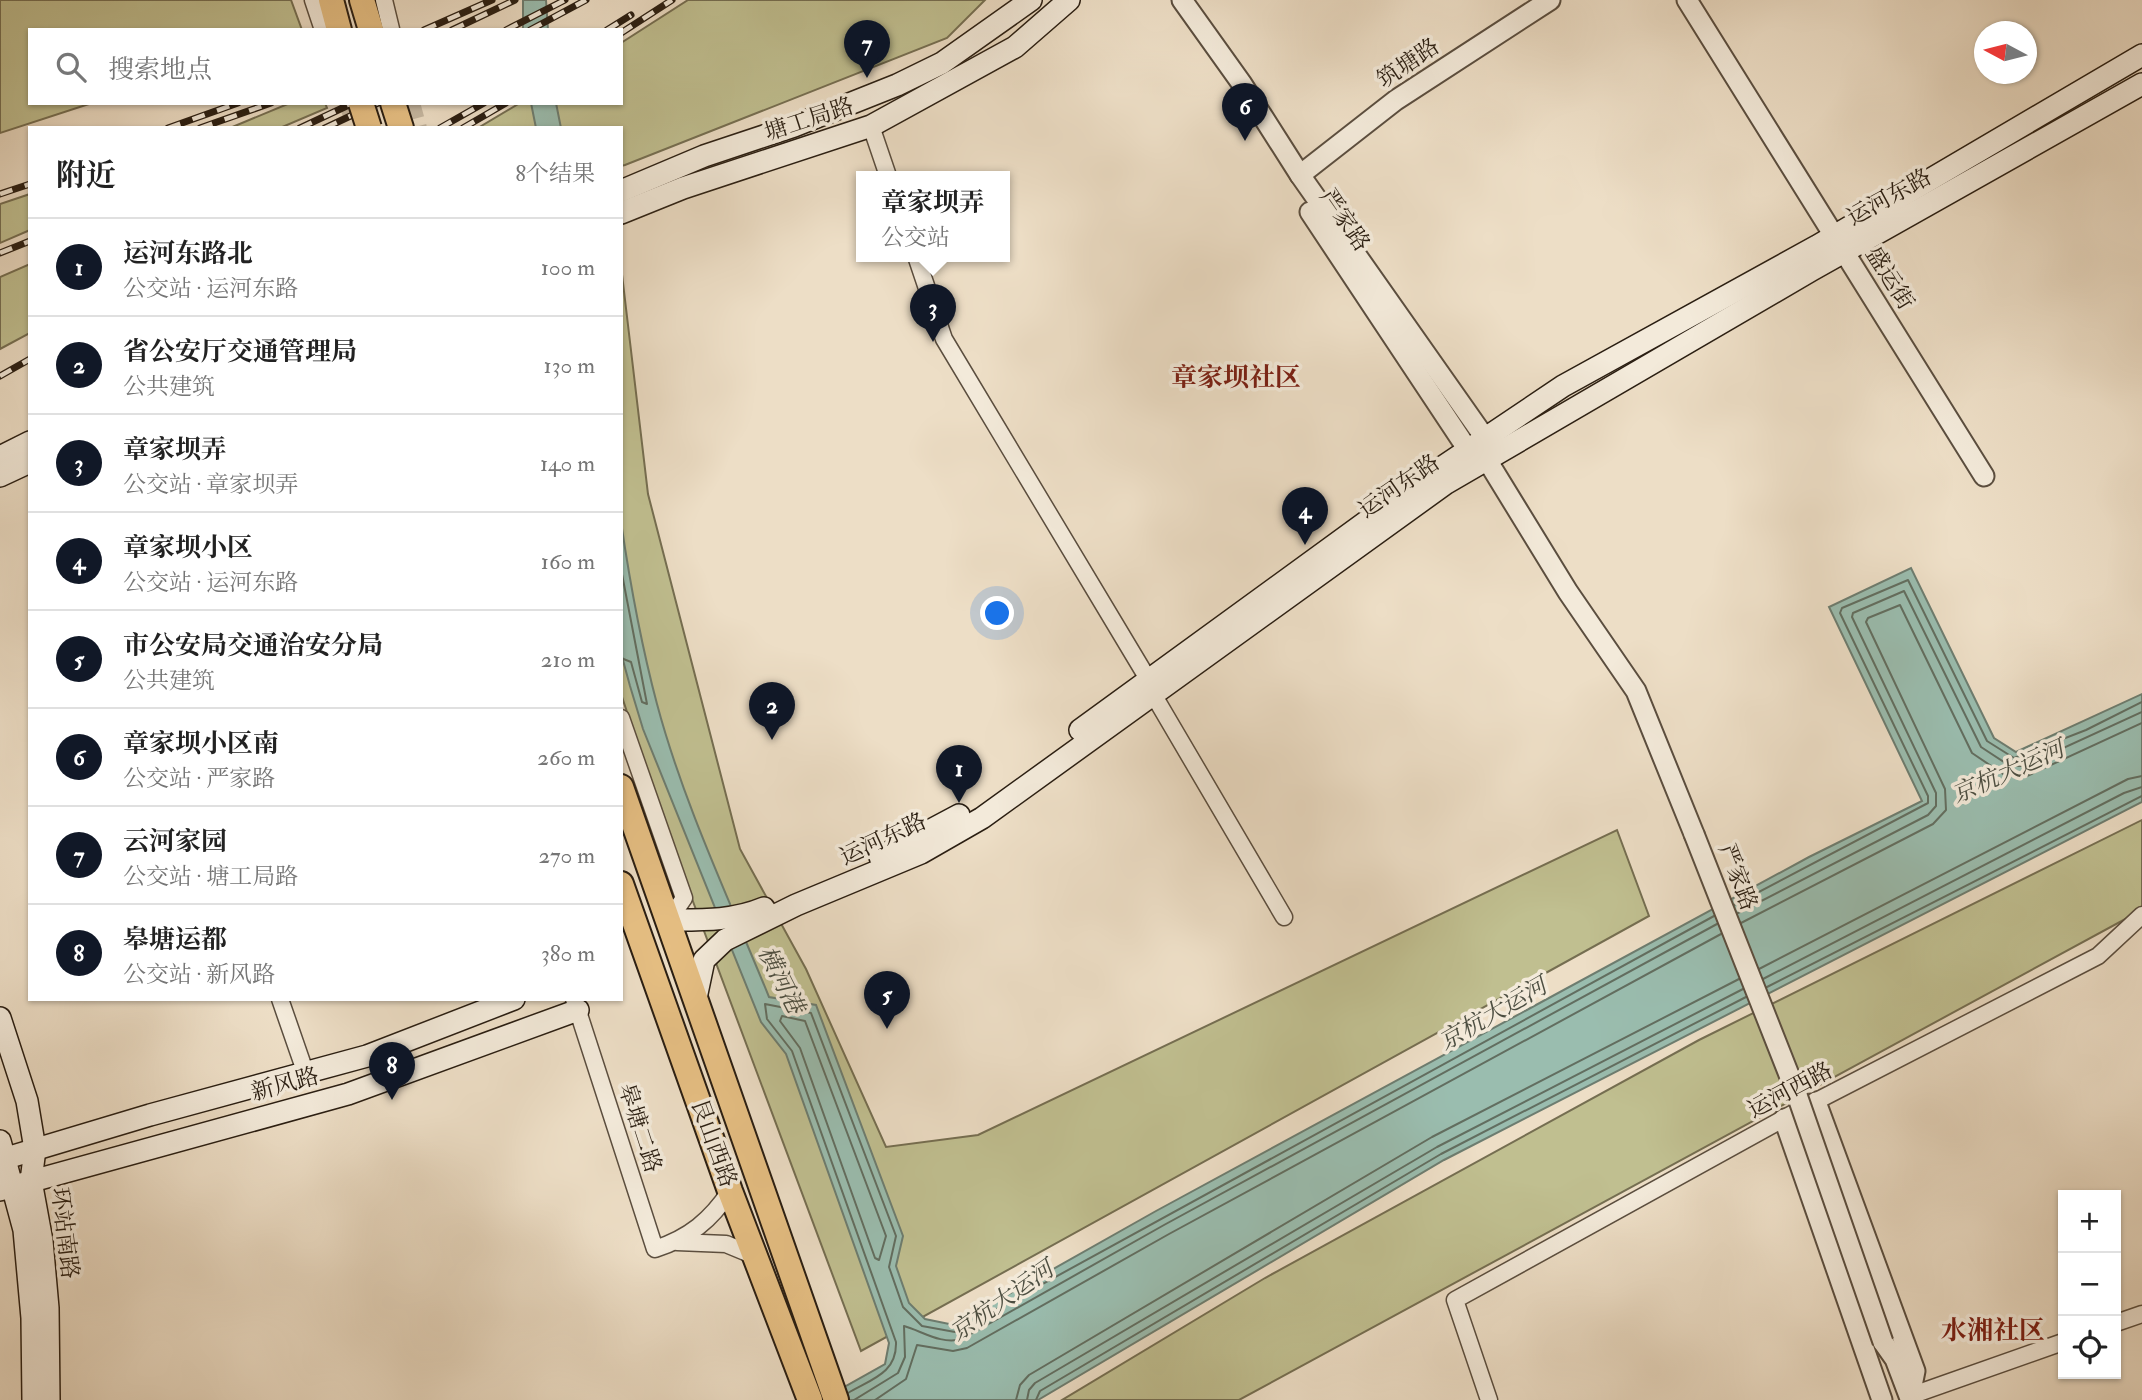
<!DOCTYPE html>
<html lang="zh">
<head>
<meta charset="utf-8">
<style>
  :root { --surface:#fff; --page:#f6f6f6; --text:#222; --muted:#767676; --line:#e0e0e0; --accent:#111827 }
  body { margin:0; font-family:"IM FELL Double Pica","Noto Serif SC",serif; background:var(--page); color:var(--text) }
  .controls { position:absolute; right:21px; bottom:21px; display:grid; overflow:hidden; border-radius:0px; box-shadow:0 2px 5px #0004 }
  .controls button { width:63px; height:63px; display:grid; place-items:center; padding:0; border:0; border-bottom:2px solid var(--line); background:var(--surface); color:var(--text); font:35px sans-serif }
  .compass { position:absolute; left:1974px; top:21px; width:63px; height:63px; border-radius:50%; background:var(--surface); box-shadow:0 2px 5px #0004; rotate:277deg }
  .you { position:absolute; left:998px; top:614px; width:24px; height:24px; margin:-18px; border:5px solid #fff; border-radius:50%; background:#1a73e8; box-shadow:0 0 0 10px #1a73e833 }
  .badge { display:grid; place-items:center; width:46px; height:46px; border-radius:50%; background:var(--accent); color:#fff; font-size:23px; font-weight:700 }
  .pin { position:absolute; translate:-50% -58px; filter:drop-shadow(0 2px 4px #0008) }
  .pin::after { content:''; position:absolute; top:37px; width:24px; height:21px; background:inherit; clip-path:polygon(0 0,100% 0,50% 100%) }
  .popup { position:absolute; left:856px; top:171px; width:154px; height:91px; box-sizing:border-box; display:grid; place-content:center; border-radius:0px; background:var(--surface); filter:drop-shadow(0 2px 5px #0005); font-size:23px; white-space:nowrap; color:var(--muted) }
  .popup b { font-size:26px; color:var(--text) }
  .popup::after { content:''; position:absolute; left:50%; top:100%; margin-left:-14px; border:14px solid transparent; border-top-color:var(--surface) }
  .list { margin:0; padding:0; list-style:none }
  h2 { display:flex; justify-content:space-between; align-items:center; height:91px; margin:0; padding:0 28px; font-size:30px }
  h2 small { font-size:23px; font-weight:400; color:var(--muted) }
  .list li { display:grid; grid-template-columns:46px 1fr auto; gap:21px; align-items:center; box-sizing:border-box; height:98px; padding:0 28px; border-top:2px solid var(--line) }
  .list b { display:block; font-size:26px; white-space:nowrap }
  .list p { margin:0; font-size:23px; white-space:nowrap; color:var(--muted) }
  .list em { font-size:23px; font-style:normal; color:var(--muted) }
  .icon { flex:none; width:38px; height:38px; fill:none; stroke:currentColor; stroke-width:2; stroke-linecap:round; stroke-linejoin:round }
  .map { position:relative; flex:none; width:2142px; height:1400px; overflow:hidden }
  .search { position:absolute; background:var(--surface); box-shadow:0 2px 5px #0004; left:28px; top:28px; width:595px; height:77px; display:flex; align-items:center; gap:18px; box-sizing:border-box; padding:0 24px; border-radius:0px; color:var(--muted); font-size:26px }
  .panel { position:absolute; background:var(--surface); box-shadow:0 2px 5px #0004; left:28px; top:126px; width:595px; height:875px; border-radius:0px }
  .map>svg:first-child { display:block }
</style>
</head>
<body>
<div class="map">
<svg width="2142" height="1400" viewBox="0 0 2142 1400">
  <rect width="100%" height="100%" fill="#eddec6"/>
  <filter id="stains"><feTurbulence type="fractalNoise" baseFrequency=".00286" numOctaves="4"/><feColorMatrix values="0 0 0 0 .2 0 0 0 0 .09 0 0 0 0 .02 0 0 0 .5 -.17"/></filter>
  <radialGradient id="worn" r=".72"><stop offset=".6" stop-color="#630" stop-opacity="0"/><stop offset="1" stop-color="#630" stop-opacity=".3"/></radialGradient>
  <g fill="#c0bf90" stroke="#756e51" stroke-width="2">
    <polygon points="0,0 291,0 302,30 30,30 30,103 92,103 0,133"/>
    <polygon points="688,0 985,0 947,38 625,165 621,166 621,128 478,128 520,103 621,103 621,43"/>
    <polygon points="290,103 325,103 327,108 280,128 230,128"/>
    <polygon points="30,194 30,230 0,243 0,204"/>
    <polygon points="30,264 30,333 0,349 0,277"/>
    <polygon points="621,266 648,494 740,849 806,969 886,1147 978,1135 1617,830 1649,916 861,1351 670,840 621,694"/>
    <polygon points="2142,820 2142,910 1239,1400 1062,1400 1265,1278 1699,1040"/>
  </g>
  <g fill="#9abdaf" stroke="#6d7d70" stroke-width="2">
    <polygon points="523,0 546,0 548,30 523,30"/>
    <polygon points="531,103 556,103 561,128 536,128"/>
    <path d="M621,522c9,61 20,122 36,182 27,101 73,197 112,293l47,8 87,231 -7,30 13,37 16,16 29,6 202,-114 653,-354 113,-56 -93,-194 82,-39 83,170 22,14 126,-58v108l-698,358 -406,240h-217l64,-36 4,-21 -103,-289 -25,-32 -118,-293 -13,-43 -9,-33z"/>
  </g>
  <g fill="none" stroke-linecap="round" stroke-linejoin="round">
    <g stroke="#626e60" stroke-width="2">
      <polyline points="621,569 647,704 642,702 631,662 621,658"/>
      <polyline points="1734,905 1928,803 1928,796 1840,613 1842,608 1908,580 1987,741 2014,758 2086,730 2142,702"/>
      <polyline points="1738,913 1928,815 1936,806 1936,793 1852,617 1853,613 1904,591 1981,747 2010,766 2024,766 2142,712"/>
      <polyline points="1741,923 1933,824 1946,810 1945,789 1866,622 1868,618 1900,605 1972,753 2006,776 2027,776 2142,723"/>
      <polyline points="1759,969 2128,779 2142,776"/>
      <polyline points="1763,979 2124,793 2142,787"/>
      <polyline points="1767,987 2142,796"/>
      <polygon points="782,1016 805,1021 886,1236 879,1260 875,1258 800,1048 780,1021"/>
      <path d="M848,1393c24,-14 49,-20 48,-51l-104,-291 -25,-32 -2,-15 46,9 85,223 -7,31 14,40 19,19 33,6 759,-416"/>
      <path d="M854,1400l44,-27 7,-16 -1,-31c18,5 37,19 58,13l202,-114 553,-301"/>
      <polyline points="875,1400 906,1379 917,1345 953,1351 967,1348 1169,1234 1721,934"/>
      <polyline points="1016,1400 1020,1385 1029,1375 1432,1137 1739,979"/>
      <polyline points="1027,1400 1029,1390 1035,1383 1437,1147 1743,989"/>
      <polyline points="1036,1400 1040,1391 1441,1154 1746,997"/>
    </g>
    <g stroke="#c6b8a2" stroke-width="16" stroke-dasharray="16 8" stroke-linecap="butt">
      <polyline points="347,103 355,128"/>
      <polyline points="412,103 419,128"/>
    </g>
    <defs>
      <g id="minor">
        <polyline points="313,0 323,30"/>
        <polyline points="384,0 391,29"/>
        <polyline points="871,126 888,176"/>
        <polyline points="916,256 944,339 1148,679 1153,694 1284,917"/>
        <polyline points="621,718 684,898 669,920"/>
        <polyline points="280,999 306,1074"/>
        <path d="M574,999l81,250c34,-11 56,-29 75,-58"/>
        <polyline points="677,1242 726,1244 755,1256"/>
        <polyline points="2116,1323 2142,1314"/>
        <polyline points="1910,1396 2063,1342"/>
        <polyline points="1489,1400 1455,1300 1801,1109 2098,956 2142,915"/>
      </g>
      <g id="tertiary">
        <polyline points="1182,0 1242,84 1300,175 1485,438 1487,460 1568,592 1636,691 1694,834"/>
        <polyline points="1687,0 1984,476"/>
        <polyline points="1300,175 1396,100 1550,0"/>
        <polyline points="1310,212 1468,450 1480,457"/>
        <polyline points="1816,1102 1915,1371 1910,1396"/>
        <polyline points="1784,1119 1882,1400"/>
        <polyline points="1883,1342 1895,1359 1909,1396"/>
      </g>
      <g id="secondary">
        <polyline points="621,191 704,156 794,126 897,85 942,63 1031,0"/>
        <polyline points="621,213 683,188 871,126 1015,47 1069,0"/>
        <polyline points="0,457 30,442"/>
        <polyline points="0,476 30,462"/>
        <polyline points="1080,730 1429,476 1563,386 1817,246 2142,55"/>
        <polyline points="880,857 959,815"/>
        <path d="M669,920c33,0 64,1 95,-12"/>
        <polyline points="696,998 704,960 725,940 796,905 921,853 982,818 1445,484 1812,270 2142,84"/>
        <polyline points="0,1018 27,1101 35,1149 31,1181 42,1241 48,1308 49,1400"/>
        <polyline points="0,1141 24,1230 32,1318 33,1400"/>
        <polyline points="0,1160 150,1115 367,1056 514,999"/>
        <polyline points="0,1190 348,1094 578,1010"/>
      </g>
      <g id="primary">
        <polyline points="362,0 371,30"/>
        <polyline points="393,103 401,128"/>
        <polyline points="621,787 836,1400"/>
        <polyline points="621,884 730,1191 810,1400"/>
      </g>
      <polyline id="trunk" points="331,0 339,30"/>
    </defs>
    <use href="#minor" stroke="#5b4e3f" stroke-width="19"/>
    <use href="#tertiary" stroke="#5b4e3f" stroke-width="23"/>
    <use href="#secondary" stroke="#2a1e12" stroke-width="24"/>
    <use href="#primary" stroke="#2a1e12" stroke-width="28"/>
    <use href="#trunk" stroke="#2a1e12" stroke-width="28"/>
    <use href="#minor" stroke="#f3eada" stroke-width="16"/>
    <use href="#tertiary" stroke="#f3eada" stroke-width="19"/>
    <use href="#secondary" stroke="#f3eada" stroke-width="21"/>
    <use href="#primary" stroke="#e6bf83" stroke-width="24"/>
    <use href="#trunk" stroke="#e6bf83" stroke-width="24"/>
    <defs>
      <g id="rail">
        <polyline points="424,30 492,0"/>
        <polyline points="452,30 515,0"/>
        <polyline points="506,30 565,0"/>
        <polyline points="530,30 586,0"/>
        <polyline points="607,30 631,15"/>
        <polyline points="621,33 672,0"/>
        <polyline points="168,128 238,103"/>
        <polyline points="200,128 271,103"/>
        <polyline points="300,128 353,103"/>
        <polyline points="325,128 378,103"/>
        <polyline points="440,128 484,103"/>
        <polyline points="463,128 506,103"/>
        <polyline points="0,194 30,184"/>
        <polyline points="0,253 30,241"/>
        <polyline points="0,376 30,359"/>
      </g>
    </defs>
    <use href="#rail" stroke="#2a1e12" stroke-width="7"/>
    <use href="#rail" stroke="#f3eada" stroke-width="4.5" stroke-dasharray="13" stroke-linecap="butt"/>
    <defs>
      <polyline id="tertiary-bridge" points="1694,834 1797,1095 1883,1342"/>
      <polyline id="primary-bridge" points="361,103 369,128"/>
    </defs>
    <use href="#tertiary-bridge" stroke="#5b4e3f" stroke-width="23" stroke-linecap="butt"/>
    <use href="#primary-bridge" stroke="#2a1e12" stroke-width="28" stroke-linecap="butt"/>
    <use href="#tertiary-bridge" stroke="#f3eada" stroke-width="19"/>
    <use href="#primary-bridge" stroke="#e6bf83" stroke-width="24"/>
  </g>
  <g text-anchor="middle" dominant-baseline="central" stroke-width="7" stroke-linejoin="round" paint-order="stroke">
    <g font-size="23" fill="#2a1e12" stroke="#f3eada">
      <text transform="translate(1408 63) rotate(-34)">筑塘路</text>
      <text transform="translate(809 119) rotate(-18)">塘工局路</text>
      <text transform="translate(1889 197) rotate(-29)">运河东路</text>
      <text transform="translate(1345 220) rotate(56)">严家路</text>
      <text transform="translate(1890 278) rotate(58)">盛运街</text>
      <text transform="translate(1399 486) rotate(-35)">运河东路</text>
      <text transform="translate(883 839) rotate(-25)">运河东路</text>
      <text transform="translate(1738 877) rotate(69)">严家路</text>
      <text transform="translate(285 1084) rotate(-15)">新风路</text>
      <text transform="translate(1790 1090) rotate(-28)">运河西路</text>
      <text transform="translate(640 1128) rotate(72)">皋塘二路</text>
      <text transform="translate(714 1143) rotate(70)">艮山西路</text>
      <text transform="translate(65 1233) rotate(83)">环站南路</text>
    </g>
    <g font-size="24" font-style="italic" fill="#4c4e41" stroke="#f3eada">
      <text transform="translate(2008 772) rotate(-24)">京杭大运河</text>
      <text transform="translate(781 980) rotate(63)">横河港</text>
      <text transform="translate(1493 1014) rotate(-30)">京杭大运河</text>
      <text transform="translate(1002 1301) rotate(-35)">京杭大运河</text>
    </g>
    <g font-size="26" font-weight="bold" fill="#7a1f14" stroke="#f3eada">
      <text x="1236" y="378">章家坝社区</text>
      <text x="1993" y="1331">水湘社区</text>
    </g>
  </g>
  <rect width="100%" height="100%" filter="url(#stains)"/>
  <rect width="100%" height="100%" fill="url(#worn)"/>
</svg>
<div class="controls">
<button>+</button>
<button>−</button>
<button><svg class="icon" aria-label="locate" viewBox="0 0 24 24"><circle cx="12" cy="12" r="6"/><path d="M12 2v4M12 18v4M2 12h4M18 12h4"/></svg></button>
</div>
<svg class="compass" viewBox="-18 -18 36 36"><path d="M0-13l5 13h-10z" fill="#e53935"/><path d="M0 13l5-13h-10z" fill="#767676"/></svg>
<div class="you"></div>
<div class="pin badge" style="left:959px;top:803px">1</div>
<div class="pin badge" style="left:772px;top:740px">2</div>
<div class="pin badge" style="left:933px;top:342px">3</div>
<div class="popup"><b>章家坝弄</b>公交站</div>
<div class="pin badge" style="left:1305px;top:545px">4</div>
<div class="pin badge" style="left:887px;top:1029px">5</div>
<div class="pin badge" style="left:1245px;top:141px">6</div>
<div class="pin badge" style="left:867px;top:78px">7</div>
<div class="pin badge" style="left:392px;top:1100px">8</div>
<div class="search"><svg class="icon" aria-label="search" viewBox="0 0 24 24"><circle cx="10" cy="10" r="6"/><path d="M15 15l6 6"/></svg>搜索地点</div>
<section class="panel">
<h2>附近<small>8个结果</small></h2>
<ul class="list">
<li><span class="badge">1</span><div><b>运河东路北</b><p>公交站 · 运河东路</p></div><em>100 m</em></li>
<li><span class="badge">2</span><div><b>省公安厅交通管理局</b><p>公共建筑</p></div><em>130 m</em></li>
<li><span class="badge">3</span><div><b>章家坝弄</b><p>公交站 · 章家坝弄</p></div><em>140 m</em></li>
<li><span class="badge">4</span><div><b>章家坝小区</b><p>公交站 · 运河东路</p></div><em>160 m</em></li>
<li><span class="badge">5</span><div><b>市公安局交通治安分局</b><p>公共建筑</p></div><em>210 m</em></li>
<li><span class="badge">6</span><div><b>章家坝小区南</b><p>公交站 · 严家路</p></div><em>260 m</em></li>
<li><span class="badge">7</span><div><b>云河家园</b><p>公交站 · 塘工局路</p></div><em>270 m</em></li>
<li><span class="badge">8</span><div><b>皋塘运都</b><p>公交站 · 新风路</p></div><em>380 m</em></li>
</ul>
</section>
</div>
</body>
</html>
